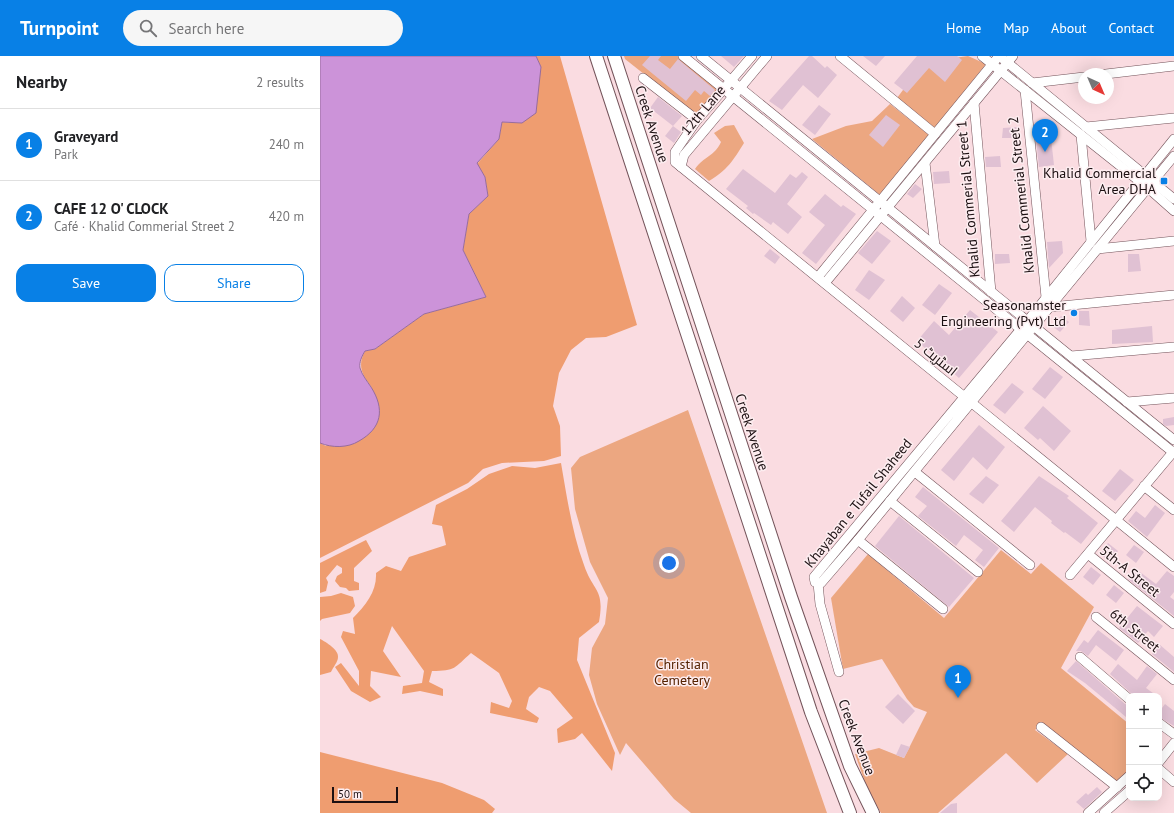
<!DOCTYPE html>
<html lang="en">
<head>
<meta charset="utf-8">
<style>
  :root { --surface:#fff; --page:#f6f6f6; --text:#202124; --muted:#757577; --line:#e0e0e0; --accent:#0880e6 }
  body { margin:0; font-family:"PT Sans",Cairo,sans-serif; background:var(--page); color:var(--text) }
  .controls { position:absolute; right:12px; bottom:12px; display:grid; overflow:hidden; border-radius:8px; box-shadow:0 4px 16px #0002 }
  .controls button { width:36px; height:36px; display:grid; place-items:center; padding:0; border:0; border-bottom:1px solid var(--line); background:var(--surface); color:var(--text); font:20px sans-serif }
  .compass { position:absolute; left:758px; top:12px; width:36px; height:36px; border-radius:50%; background:var(--surface); box-shadow:0 4px 16px #0002; rotate:136deg }
  .scale { position:absolute; left:12px; bottom:10px; width:66px; box-sizing:border-box; padding-left:4px; border:2px solid #1c1012; border-top:0; font-size:11px; line-height:14px; white-space:nowrap; color:#1c1012; -webkit-text-stroke:3px #fdedf0; paint-order:stroke }
  .you { position:absolute; left:349px; top:507px; width:14px; height:14px; margin:-10px; border:3px solid #fff; border-radius:50%; background:#1a73e8; box-shadow:0 0 0 6px #1a73e833 }
  .badge { display:grid; place-items:center; width:26px; height:26px; border-radius:50%; background:var(--accent); color:#fff; font-size:13px; font-weight:700 }
  .pin { position:absolute; translate:-50% -33px; filter:drop-shadow(0 1px 2px #0008) }
  .pin::after { content:''; position:absolute; top:21px; width:14px; height:12px; background:inherit; clip-path:polygon(0 0,100% 0,50% 100%) }
  .list { margin:0; padding:0; list-style:none }
  h2 { display:flex; justify-content:space-between; align-items:center; height:52px; margin:0; padding:0 16px; font-size:17px }
  h2 small { font-size:13px; font-weight:400; color:var(--muted) }
  .list li { display:grid; grid-template-columns:26px 1fr auto; gap:12px; align-items:center; box-sizing:border-box; height:72px; padding:0 16px; border-top:1px solid var(--line) }
  .list b { display:block; font-size:15px; white-space:nowrap }
  .list p { margin:0; font-size:13px; white-space:nowrap; color:var(--muted) }
  .list em { font-size:13px; font-style:normal; color:var(--muted) }
  .actions { display:flex; gap:8px; padding:12px 16px }
  .actions a { flex:1; padding:9px 0; border:1px solid var(--accent); border-radius:12px; text-align:center; font-size:14px; color:var(--accent) }
  .actions .main { background:var(--accent); color:#fff }
  .icon { flex:none; width:22px; height:22px; fill:none; stroke:currentColor; stroke-width:2; stroke-linecap:round; stroke-linejoin:round }
  .map { position:relative; flex:none; width:854px; height:757px; overflow:hidden }
  header { display:flex; align-items:center; gap:24px; box-sizing:border-box; height:56px; padding:0 20px; background:var(--accent); color:#fff }
  header strong { font-size:19px }
  nav { display:flex; gap:22px; margin-inline-start:auto; font-size:14px }
  .search { width:280px; height:36px; background:var(--page); display:flex; align-items:center; gap:10px; box-sizing:border-box; padding:0 14px; border-radius:22px; color:var(--muted); font-size:15px }
  main { display:flex }
  aside { flex:1; background:var(--surface) }
  .map>svg:first-child { display:block }
</style>
</head>
<body>
<header>
<strong>Turnpoint</strong>
<div class="search"><svg class="icon" aria-label="search" viewBox="0 0 24 24"><circle cx="10" cy="10" r="6"/><path d="M15 15l6 6"/></svg>Search here</div>
<nav><a>Home</a><a>Map</a><a>About</a><a>Contact</a></nav>
</header>
<main>
<aside>
<h2>Nearby<small>2 results</small></h2>
<ul class="list">
<li><span class="badge">1</span><div><b>Graveyard</b><p>Park</p></div><em>240 m</em></li>
<li><span class="badge">2</span><div><b>CAFE 12 O' CLOCK</b><p>Café · Khalid Commerial Street 2</p></div><em>420 m</em></li>
</ul>
<div class="actions"><a class="main">Save</a><a>Share</a></div>
</aside>
<div class="map">
<svg width="854" height="757" viewBox="0 0 854 757">
  <rect width="100%" height="100%" fill="#fadce1"/>
  <g fill="#eca781">
    <polygon points="304,0 360,0 400,33 377,60 305,3"/>
    <polygon points="648,0 666,8 615,72 577,42 601,10 627,3"/>
    <polygon points="570,48 609,79 560,139 492,83 526,70 552,65"/>
    <path d="M414,69l10,18c-11,18 -17,27 -35,38l-14,-12c9,-13 19,-12 26,-27l-7,-9 11,-7z"/>
    <polygon points="368,354 507,757 371,757 354,743 306,687 300,699 277,648 269,619 272,592 285,568 288,542 270,506 255,453 251,412 260,401"/>
    <polygon points="681,494 711,518 721,507 774,551 741,612 809,668 809,715 796,727 721,668 715,674 748,698 717,727 686,697 618,757 561,757 557,750 552,746 535,698 559,692 584,702 607,656 594,651 587,643 562,603 523,613 511,542 548,498 624,562"/>
  </g>
  <g fill="#ef9d70">
    <path d="M216,0h24l77,269 -31,12 -20,1 -15,12 -12,23 -6,33 7,20 1,30 -17,5 -42,2 -19,6 -15,14 -148,75v-115l6,3 46,-58c-10,-13 -15,-22 -7,-37l10,-2 49,-35 62,-17 -23,-47 6,-36 19,-18 -3,-19 -8,-13 22,-25 3,-17 20,1 19,-56z"/>
    <path d="M241,407c6,34 11,70 23,102 9,27 21,23 15,57l-20,16 -2,22 38,93 -3,18 -30,-38 -7,6 -17,4 -1,-14 16,-11 -23,-27 -11,-4 -10,10 -3,12 13,9 -2,5 -47,-10 1,-11 18,6 3,-7 -13,-28 -28,-20c-17,15 -15,18 -39,18l-3,11 14,7v7l-23,-5 -18,3 1,-8 19,-3 2,-12 -32,-45 -9,25 18,26 -30,-6 -1,15 11,11 -11,5 -19,-11 -16,-24 6,-4 18,23v-15l-18,-34 2,-6 12,3 -2,-16c13,-13 24,-27 23,-45l10,-7 15,5 8,-14 37,-12 -4,-19 -10,-2 4,-19 31,-16 22,-15 23,-8 23,2z"/>
    <polygon points="46,484 52,495 34,512 34,525 39,527 39,534 29,535 26,532 20,531 15,525 17,520 22,517 22,512 17,509 6,522 8,526 6,535 0,537 0,507"/>
    <polygon points="21,537 33,541 35,550 30,557 2,563 0,565 0,541 11,540"/>
    <path d="M0,583c6,3 19,11 18,18 0,5 -5,10 -7,15l-11,3z"/>
    <polygon points="0,696 122,727 164,744 175,753 172,757 0,757"/>
  </g>
  <path fill="#cc93d9" stroke="#976c9d" d="M0,0h216l5,11 -5,46 -14,10 -20,-1 -3,17 -22,24 8,14 3,19 -19,18 -6,36 23,47 -62,17 -49,35 -10,2c-3,5 -6,11 -5,17 2,7 7,13 11,19 14,22 11,41 -12,54 -11,7 -27,7 -39,2z"/>
  <g fill="#e0c1d3">
    <polygon points="330,0 341,0 338,4 350,13 358,3 395,34 390,40 384,35 381,39 375,34 366,45 322,9"/>
    <polygon points="401,0 424,0 414,11"/>
    <polygon points="489,0 492,0 505,12 507,10 517,19 498,42 483,29 462,54 449,45"/>
    <polygon points="543,0 565,0 556,10"/>
    <polygon points="597,0 637,0 642,4 625,26 609,12 587,37 574,27"/>
    <polygon points="338,41 362,60 353,70 330,52"/>
    <polygon points="499,49 511,58 495,79 482,69"/>
    <polygon points="566,59 580,69 563,91 549,79"/>
    <polygon points="353,70 361,76 354,87 345,80"/>
    <polygon points="698,71 699,82 682,82 683,72"/>
    <polygon points="731,82 734,109 719,111 716,84"/>
    <polygon points="680,100 681,111 666,111 665,101"/>
    <polygon points="423,113 455,137 470,118 476,122 482,116 488,121 467,148 482,161 468,178 453,166 451,169 434,157 433,158 426,152 428,150 406,133"/>
    <polygon points="629,115 630,127 614,128 613,116"/>
    <polygon points="595,128 602,133 593,142 587,138"/>
    <polygon points="505,138 521,151 523,149 536,158 496,208 482,197 505,169 489,156"/>
    <polygon points="557,175 571,185 552,208 538,197"/>
    <polygon points="742,185 743,197 729,212 727,186"/>
    <polygon points="450,193 460,201 455,208 444,200"/>
    <polygon points="675,198 689,198 690,207 675,208"/>
    <polygon points="808,198 819,198 821,215 808,216"/>
    <polygon points="549,214 565,224 549,244 535,234"/>
    <polygon points="619,228 632,237 615,259 602,249"/>
    <polygon points="582,240 595,252 583,266 570,255"/>
    <polygon points="650,254 678,276 639,322 597,285 614,265 629,279"/>
    <polygon points="759,255 769,255 770,270 759,269"/>
    <polygon points="741,260 749,266 740,276 732,270"/>
    <polygon points="832,270 833,286 792,288 792,274"/>
    <polygon points="730,311 743,321 725,343 712,333"/>
    <polygon points="692,327 704,336 685,358 673,349"/>
    <polygon points="723,350 751,375 734,395 720,382 718,384 704,372"/>
    <polygon points="854,361 854,369 846,370 843,368 843,363"/>
    <polygon points="659,369 685,391 667,414 653,401 634,425 621,414"/>
    <polygon points="800,413 814,424 795,445 782,435"/>
    <polygon points="666,420 679,429 663,448 649,438"/>
    <polygon points="719,420 749,440 747,442 778,467 761,488 745,476 744,477 731,467 732,465 715,451 694,476 681,465"/>
    <polygon points="603,431 679,492 664,511 655,504 663,494 644,479 636,490 598,460 607,450 595,441"/>
    <polygon points="835,449 845,457 827,481 808,465 816,455 825,462"/>
    <polygon points="579,460 654,522 629,551 555,490"/>
    <polygon points="788,487 798,495 790,506 780,498"/>
    <polygon points="814,489 824,496 816,507 806,499"/>
    <polygon points="771,511 781,519 773,529 763,521"/>
    <polygon points="816,513 836,528 847,515 854,520 854,536 850,541 854,544 854,560 808,523"/>
    <polygon points="794,529 804,537 796,547 786,539"/>
    <polygon points="817,550 843,570 834,581 828,575 818,587 799,572"/>
    <polygon points="778,574 804,594 796,605 776,589 768,600 761,595 756,595 764,584 768,587"/>
    <polygon points="839,588 854,601 854,616 832,598"/>
    <polygon points="756,605 805,648 809,649 809,656 806,661 765,627 747,615"/>
    <polygon points="798,608 817,624 827,610 837,618 826,632 837,640 814,640 790,618"/>
    <polygon points="578,638 595,655 583,668 565,651"/>
    <polygon points="845,648 854,655 854,670 839,661 839,656"/>
    <polygon points="581,688 590,691 584,702 576,699"/>
    <polygon points="777,731 782,736 764,753 756,746 766,737 768,739"/>
    <polygon points="637,747 637,757 620,757 631,748"/>
  </g>
  <g fill="none" stroke-linecap="round" stroke-linejoin="round">
    <defs>
      <g id="minor">
        <polyline points="363,0 854,397"/>
        <polyline points="381,0 854,384"/>
        <polyline points="432,0 377,64 355,96 355,106 854,511"/>
        <polyline points="520,0 615,78"/>
        <polyline points="662,0 828,132 854,155"/>
        <polyline points="683,3 854,143"/>
        <polyline points="786,18 854,10"/>
        <polyline points="323,22 377,64"/>
        <polyline points="712,27 764,21"/>
        <polyline points="705,34 726,241"/>
        <polyline points="654,47 671,236"/>
        <polyline points="766,71 854,62"/>
        <polyline points="761,79 771,185"/>
        <polyline points="854,83 701,273 494,521 495,526 501,527 538,484 854,100"/>
        <polyline points="605,107 615,190"/>
        <polyline points="361,111 364,99 447,0"/>
        <polyline points="777,193 854,185"/>
        <polyline points="498,221 679,0"/>
        <polyline points="505,227 693,0"/>
        <polyline points="731,251 854,239"/>
        <polyline points="751,300 854,291"/>
        <polyline points="807,346 854,342"/>
        <polyline points="595,416 710,509"/>
        <polyline points="824,430 854,454"/>
        <polyline points="570,445 658,516"/>
        <polyline points="538,484 623,553"/>
        <polyline points="768,498 854,568"/>
        <polyline points="750,519 854,395"/>
        <polyline points="498,527 500,548 519,616"/>
        <polyline points="776,561 854,624"/>
        <polyline points="760,601 809,643"/>
        <polyline points="839,667 854,678"/>
        <polyline points="721,671 797,731"/>
        <polyline points="839,706 854,687"/>
        <polyline points="839,713 854,726"/>
        <polyline points="768,757 809,720"/>
        <polyline points="784,757 809,735"/>
      </g>
      <g id="major">
        <polyline points="276,0 491,656 530,757"/>
        <polyline points="294,0 471,541 530,710 553,757"/>
      </g>
    </defs>
    <use href="#minor" stroke="#73535a" stroke-width="10"/>
    <use href="#major" stroke="#73535a" stroke-width="14"/>
    <use href="#minor" stroke="#fff" stroke-width="9"/>
    <use href="#major" stroke="#fff" stroke-width="12"/>
  </g>
  <g fill="#0880e6" stroke="#fdedf0" stroke-width="1.5">
    <rect x="840" y="121" width="8" height="8" rx="2"/>
    <circle cx="754" cy="257" r="4"/>
  </g>
  <g text-anchor="middle" dominant-baseline="central" stroke-width="3" stroke-linejoin="round" paint-order="stroke">
    <g font-size="14" fill="#1c1012" stroke="#fdedf0">
      <text transform="translate(383 54) rotate(-50)">12th Lane</text>
      <text transform="translate(332 68) rotate(72)">Creek Avenue</text>
      <text transform="translate(701 139) rotate(-96)">Khalid Commerial Street 2</text>
      <text transform="translate(648 143) rotate(-95)">Khalid Commerial Street 1</text>
      <text transform="translate(616 301) rotate(39)">اسٹریٹ 5</text>
      <text transform="translate(432 376) rotate(72)">Creek Avenue</text>
      <text transform="translate(538 447) rotate(-51)">Khayaban e Tufail Shaheed</text>
      <text transform="translate(810 515) rotate(39)">5th-A Street</text>
      <text transform="translate(815 574) rotate(39)">6th Street</text>
      <text transform="translate(537 681) rotate(69)">Creek Avenue</text>
    </g>
    <g font-size="14" fill="#1c1012" stroke="#fdedf0" text-anchor="end">
      <text x="836" y="117">Khalid Commercial<tspan x="836" dy="16">Area DHA</tspan></text>
      <text x="746" y="249">Seasonamster<tspan x="746" dy="16">Engineering (Pvt) Ltd</tspan></text>
    </g>
    <g font-size="14" fill="#520" stroke="#fdedf0">
      <text x="362" y="608">Christian<tspan x="362" dy="16">Cemetery</tspan></text>
    </g>
  </g>
</svg>
<div class="controls">
<button>+</button>
<button>−</button>
<button><svg class="icon" aria-label="locate" viewBox="0 0 24 24"><circle cx="12" cy="12" r="6"/><path d="M12 2v4M12 18v4M2 12h4M18 12h4"/></svg></button>
</div>
<svg class="compass" viewBox="-18 -18 36 36"><path d="M0-13l5 13h-10z" fill="#e53935"/><path d="M0 13l5-13h-10z" fill="#757577"/></svg>
<div class="scale">50 m</div>
<div class="you"></div>
<div class="pin badge" style="left:638px;top:642px">1</div>
<div class="pin badge" style="left:725px;top:96px">2</div>
</div>
</main>
</body>
</html>
